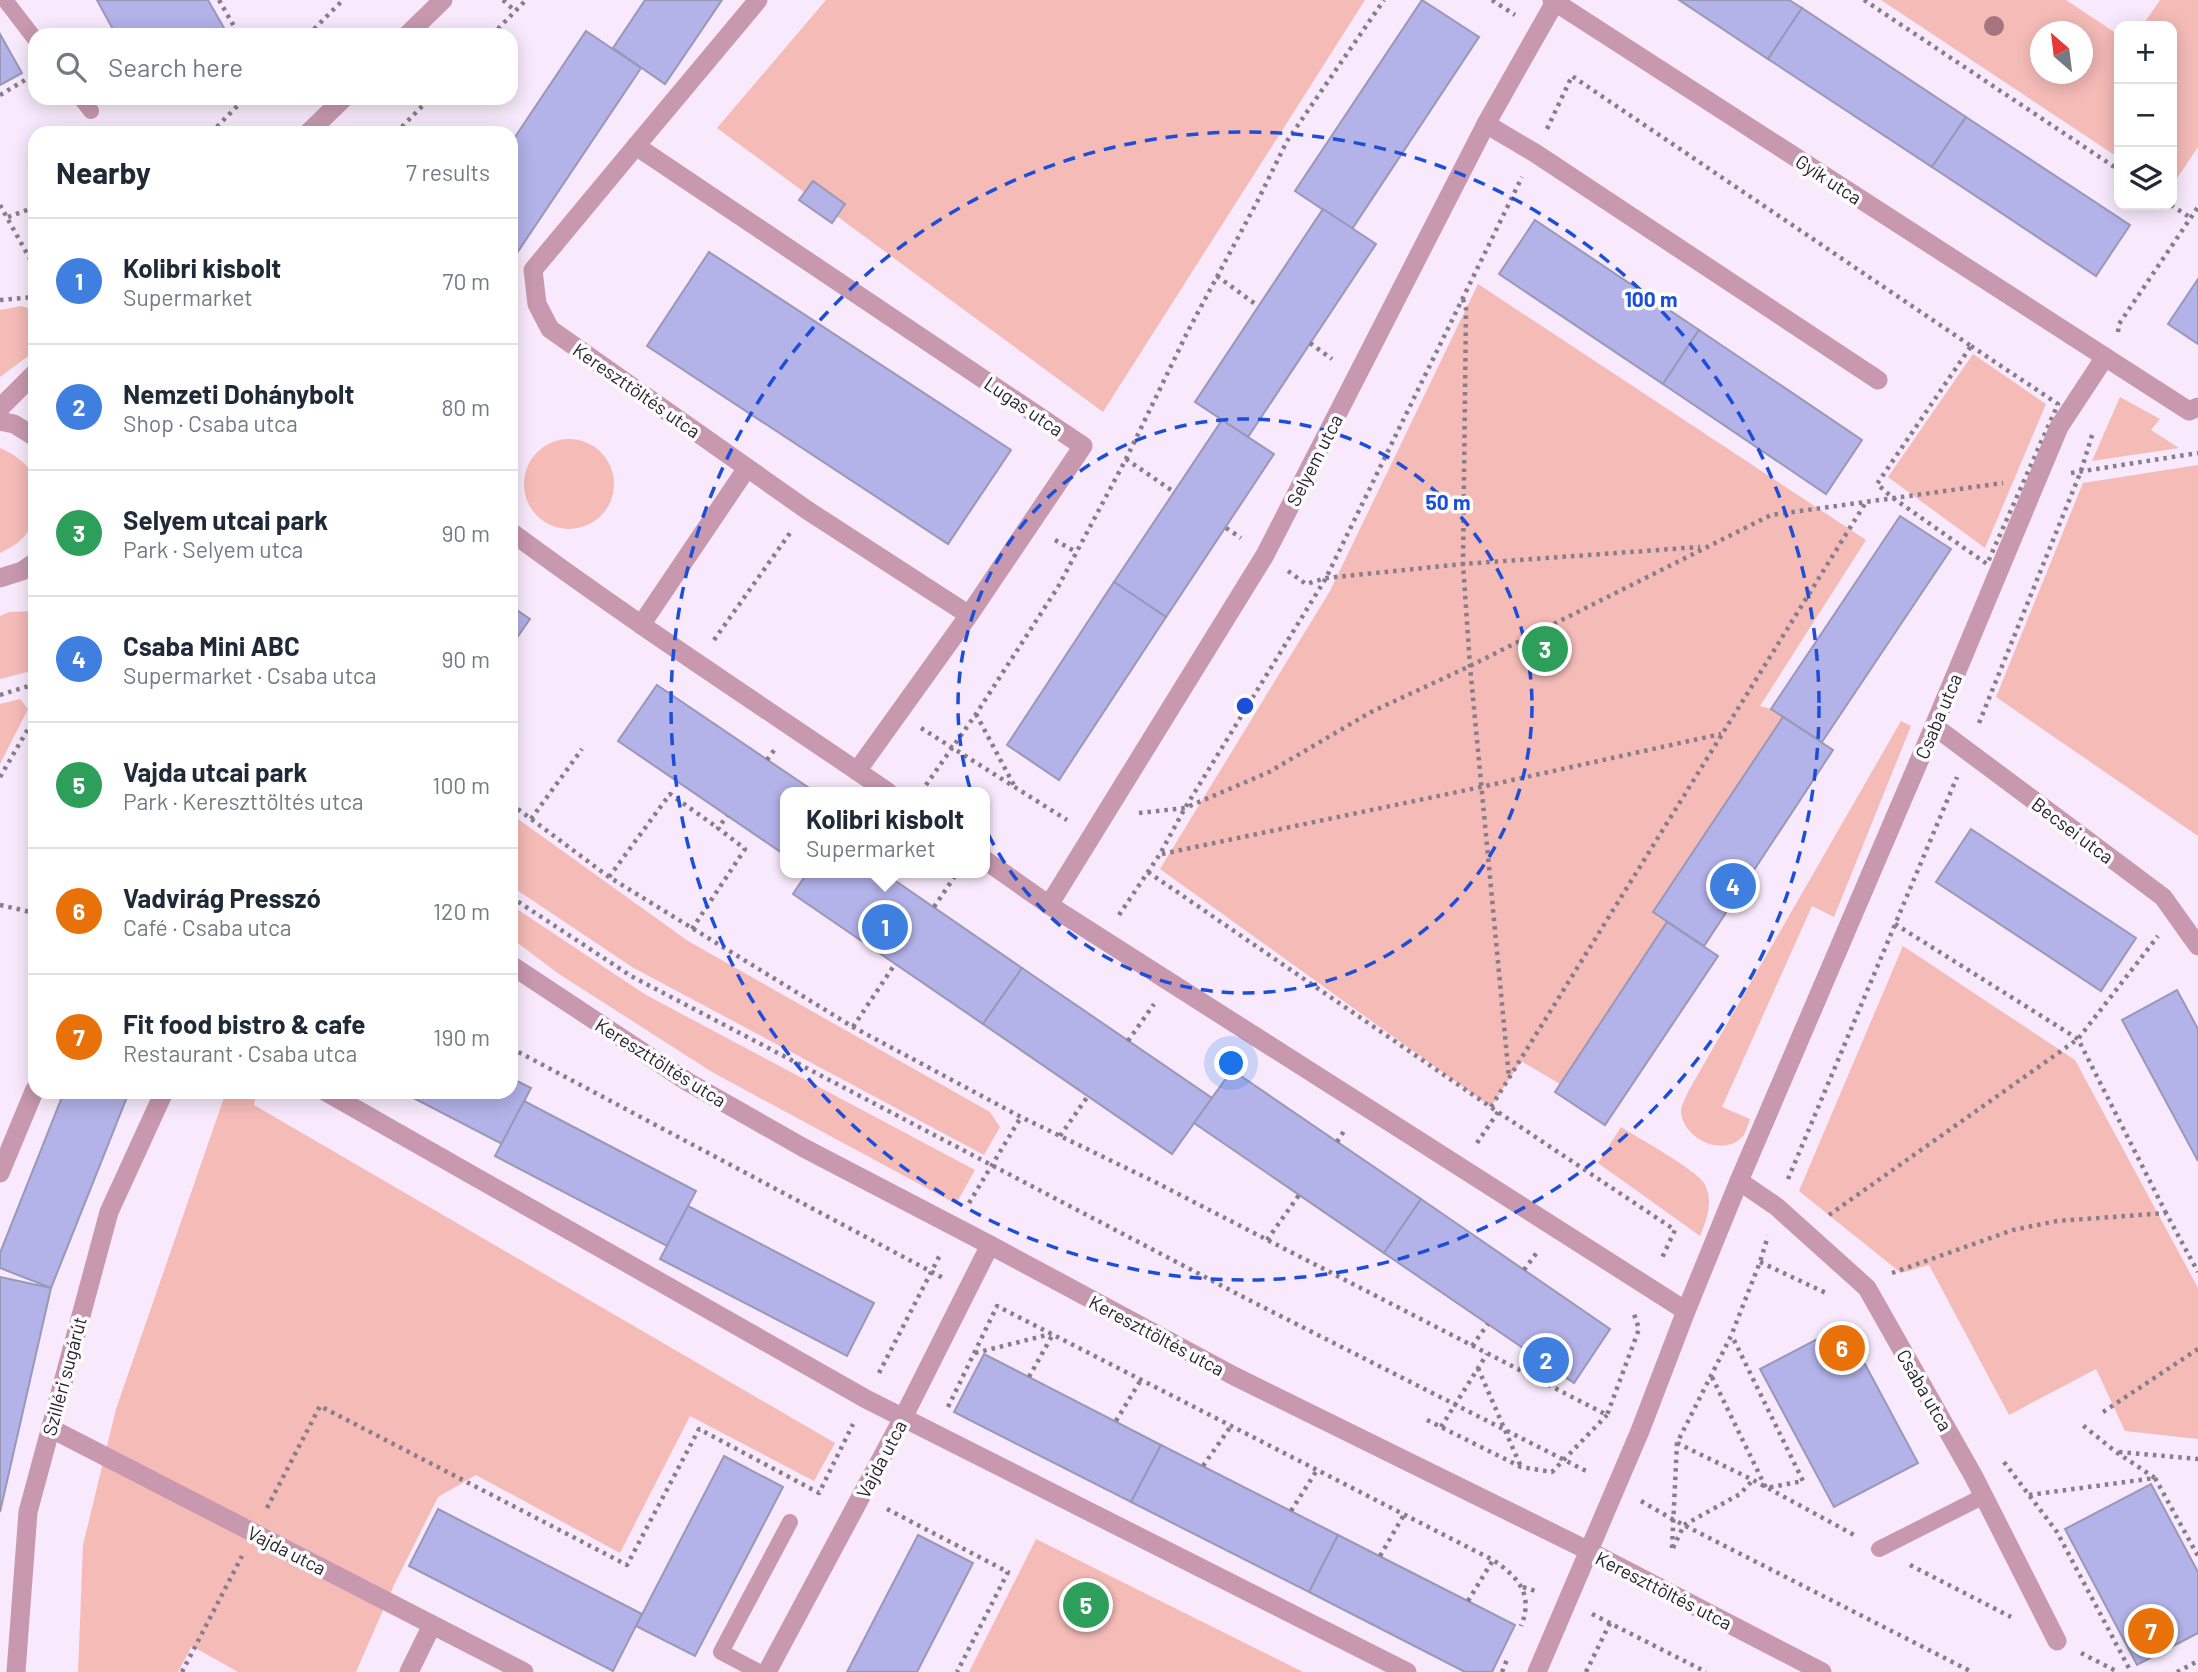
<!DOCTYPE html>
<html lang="en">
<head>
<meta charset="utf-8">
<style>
  :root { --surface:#fff; --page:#f2f2f3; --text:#1f2937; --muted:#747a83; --line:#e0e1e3; --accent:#b45309 }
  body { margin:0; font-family:Barlow,sans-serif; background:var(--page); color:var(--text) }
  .controls { position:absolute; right:21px; top:21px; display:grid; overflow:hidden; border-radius:14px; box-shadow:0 4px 18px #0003 }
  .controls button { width:63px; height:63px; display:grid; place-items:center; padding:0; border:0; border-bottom:2px solid var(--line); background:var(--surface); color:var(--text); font:35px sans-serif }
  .compass { position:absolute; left:2030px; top:21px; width:63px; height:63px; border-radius:50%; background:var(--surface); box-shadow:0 4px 18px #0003; rotate:332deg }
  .you { position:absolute; left:1232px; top:1064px; width:24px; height:24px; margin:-18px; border:5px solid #fff; border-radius:50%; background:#1a73e8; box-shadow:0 0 0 10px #1a73e833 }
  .badge { display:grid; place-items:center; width:46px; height:46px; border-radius:50%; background:var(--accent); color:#fff; font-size:23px; font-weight:700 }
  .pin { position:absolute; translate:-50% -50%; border:4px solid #fff; box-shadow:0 2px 7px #0006 }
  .popup { position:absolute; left:780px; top:787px; width:210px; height:91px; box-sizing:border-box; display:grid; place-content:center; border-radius:14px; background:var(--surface); filter:drop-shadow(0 2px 5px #0005); font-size:23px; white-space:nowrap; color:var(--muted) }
  .popup b { font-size:26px; color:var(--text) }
  .popup::after { content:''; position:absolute; left:50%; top:100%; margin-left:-14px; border:14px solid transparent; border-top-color:var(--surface) }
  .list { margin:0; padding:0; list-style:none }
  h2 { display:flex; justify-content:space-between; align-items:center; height:91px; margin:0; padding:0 28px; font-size:30px }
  h2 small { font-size:23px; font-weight:400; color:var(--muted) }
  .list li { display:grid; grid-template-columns:46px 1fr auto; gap:21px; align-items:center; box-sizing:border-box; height:126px; padding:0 28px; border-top:2px solid var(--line) }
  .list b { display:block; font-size:26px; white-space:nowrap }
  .list p { margin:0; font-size:23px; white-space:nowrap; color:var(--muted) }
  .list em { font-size:23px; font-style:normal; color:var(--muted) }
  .icon { flex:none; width:38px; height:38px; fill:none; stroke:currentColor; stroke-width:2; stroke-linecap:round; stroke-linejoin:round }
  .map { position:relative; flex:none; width:2198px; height:1672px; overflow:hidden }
  .search { position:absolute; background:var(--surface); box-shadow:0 4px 18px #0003; left:28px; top:28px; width:490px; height:77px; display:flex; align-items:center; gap:18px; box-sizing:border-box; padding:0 24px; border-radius:21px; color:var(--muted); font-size:26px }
  .panel { position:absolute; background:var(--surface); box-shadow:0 4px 18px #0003; left:28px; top:126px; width:490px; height:973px; border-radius:21px }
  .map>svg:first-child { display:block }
</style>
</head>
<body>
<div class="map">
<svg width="2198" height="1672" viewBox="0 0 2198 1672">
  <rect width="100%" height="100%" fill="#f8eafc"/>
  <g fill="#f5bbb7" fill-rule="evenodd">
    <polygon points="826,0 1365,0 1103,412 717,128"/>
    <path d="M1881,0h185l53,35v123zM2040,32h42v42h-42z"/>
    <polygon points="2160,0 2198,0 2198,147 2172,186 2172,26 2142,26"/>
    <polygon points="1478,284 1866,540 1760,706 1771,709 1783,717 1653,912 1667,922 1560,1084 1521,1061 1491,1107 1160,869 1330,591"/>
    <polygon points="21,306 35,310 35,351 0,377 0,310"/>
    <polygon points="1973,354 2046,404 1985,548 1888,477"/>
    <polygon points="2120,397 2160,419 2151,430 2179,448 2092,461"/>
    <circle cx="569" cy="484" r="45"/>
    <path d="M0,448c14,6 31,17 35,33 1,5 0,12 0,17 0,29 -7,42 -35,55z"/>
    <polygon points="2198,465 2198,836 1996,697 2083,483"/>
    <polygon points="35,611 35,670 0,679 0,616 9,612"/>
    <polygon points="20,699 28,709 0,764 0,704"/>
    <path d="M1901,721l10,5 -77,191 -22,-11 -90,201 28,12c-2,5 -4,12 -6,16 -19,24 -62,4 -63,-24 0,-6 6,-16 8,-21z"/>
    <polygon points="511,814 688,941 990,1112 1000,1127 984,1155 632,967 514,888 511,886"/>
    <polygon points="511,905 646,995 975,1170 956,1204 712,1072 559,974 511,938"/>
    <polygon points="1903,946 2075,1060 2198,1288 2198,1439 2125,1431 2096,1369 2009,1415 1929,1265 1901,1273 1799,1191"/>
    <polygon points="226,1092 256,1092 254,1105 835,1443 814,1481 690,1416 620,1553 476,1475 438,1497 394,1585 356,1672 238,1672 192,1646 178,1672 78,1672 83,1545 116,1409"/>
    <path d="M1621,1127c17,11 74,42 83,56 10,17 3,37 -4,53l-102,-73z"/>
    <polygon points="1036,1539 1303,1672 969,1672"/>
  </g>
  <g fill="#b3b2e9" stroke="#9898b7" stroke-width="2">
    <polygon points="97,0 208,0 228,35 116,35"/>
    <polygon points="645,0 722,0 665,84 613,48"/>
    <polygon points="1422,0 1479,37 1352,229 1295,191"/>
    <polygon points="1679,0 1789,0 1802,8 1768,59"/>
    <polygon points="1802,8 1966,117 1932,167 1768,59"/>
    <polygon points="586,31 641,68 513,259 511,258 511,143"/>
    <polygon points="0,34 22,73 0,85"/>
    <polygon points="1966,117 2130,225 2096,276 1932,167"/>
    <polygon points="813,181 845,204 832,223 799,200"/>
    <polygon points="1323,209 1376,244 1248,437 1195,402"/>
    <polygon points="1535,220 1699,330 1663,384 1499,274"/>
    <polygon points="709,252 1011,450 948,544 647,346"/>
    <polygon points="2198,279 2198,344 2168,324"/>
    <polygon points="1699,330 1862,440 1826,494 1663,384"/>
    <polygon points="1222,420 1274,454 1166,617 1114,582"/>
    <polygon points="1900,516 1951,549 1822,742 1771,709"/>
    <polygon points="1114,582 1166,617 1059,780 1007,745"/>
    <polygon points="511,606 530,619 511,646"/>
    <polygon points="657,685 815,792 785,792 785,855 618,741"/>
    <polygon points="1783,717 1833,750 1704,946 1653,912"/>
    <polygon points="1971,829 2136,938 2101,991 1936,882"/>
    <polygon points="807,873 884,873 1022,968 983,1024 793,894"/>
    <polygon points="1667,922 1718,956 1605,1125 1555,1092"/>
    <polygon points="1022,968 1212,1098 1172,1154 983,1024"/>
    <polygon points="2177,990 2198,1029 2198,1161 2122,1020"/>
    <polygon points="1232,1070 1421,1199 1384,1253 1194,1123"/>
    <polygon points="511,1078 531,1088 502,1144 402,1092 511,1092"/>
    <polygon points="64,1092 129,1092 51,1288 0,1268 0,1253"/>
    <polygon points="524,1101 696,1191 667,1246 495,1156"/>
    <polygon points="1421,1199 1610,1329 1574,1383 1384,1253"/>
    <polygon points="688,1206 874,1303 847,1356 660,1259"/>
    <polygon points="0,1277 51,1288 0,1512"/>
    <polygon points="1844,1325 1918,1463 1834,1507 1760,1369"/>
    <polygon points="984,1354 1161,1445 1131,1502 954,1412"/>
    <polygon points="1161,1445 1338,1535 1309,1592 1131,1502"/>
    <polygon points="724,1456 783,1487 695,1656 636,1626"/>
    <polygon points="2151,1484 2198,1572 2198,1633 2137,1665 2065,1529"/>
    <polygon points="438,1509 642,1614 613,1671 409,1566"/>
    <polygon points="918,1535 973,1563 917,1672 847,1672"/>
    <polygon points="1338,1535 1515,1625 1492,1672 1465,1672 1309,1592"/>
  </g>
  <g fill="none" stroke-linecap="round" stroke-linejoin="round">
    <g stroke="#887d8b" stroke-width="4.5" stroke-dasharray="3.5 5" stroke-linecap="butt">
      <polyline points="219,0 239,35"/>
      <polyline points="503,0 515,11"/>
      <polyline points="1492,0 1515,15"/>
      <polyline points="1864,0 2119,170"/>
      <polyline points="308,35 343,0"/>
      <polyline points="492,35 526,0"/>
      <polyline points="0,95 35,74"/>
      <polyline points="1547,129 1572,76 1971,346"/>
      <polyline points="211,133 245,98"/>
      <polyline points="396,133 430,98"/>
      <polyline points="0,205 35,268"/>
      <polyline points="2171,205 2191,218"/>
      <polyline points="8,217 35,207"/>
      <polyline points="1217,276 1258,306"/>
      <polyline points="1463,299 1466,309 1463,564 1470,666 1509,1078"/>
      <polyline points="0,300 35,297"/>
      <polyline points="2118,332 2119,324 2198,207"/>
      <polyline points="1310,343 1332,359"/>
      <polygon points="1971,346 2058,404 1987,564 1893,498 1877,484"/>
      <polyline points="1126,459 1174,492"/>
      <polyline points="2071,473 2198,453"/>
      <polyline points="1226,528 1241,538"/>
      <polyline points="1055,540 1076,552"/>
      <polyline points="1288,571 1306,584 1326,578 1463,564 1700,547"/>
      <polyline points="714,640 790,533"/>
      <polyline points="0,695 35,684"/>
      <polyline points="976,714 1016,789"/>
      <polyline points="1979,723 2081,471 2093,432"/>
      <polyline points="921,728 1067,820"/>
      <polyline points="767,760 775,749"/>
      <polyline points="0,777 35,717"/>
      <polyline points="921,792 976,714 1058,587 1126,459 1188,331 1257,202 1287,141 1384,0"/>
      <polyline points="511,804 609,877 853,1027 1021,1117 1157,1183 1607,1415 1639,1329 1634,1314"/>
      <polyline points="1139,813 1185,808 1269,772 1371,712 1470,666 1771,515 2003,483"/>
      <polyline points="531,819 582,749"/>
      <polyline points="1162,854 1481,787 1721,734"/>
      <polyline points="1148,872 1498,1112 1675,1230 1661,1260"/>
      <polyline points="609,877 670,794 718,828"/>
      <polyline points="511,897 631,976 1247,1299 1590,1473"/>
      <polyline points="0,905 35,913"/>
      <polyline points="934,907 957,873"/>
      <polyline points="1119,915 1160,854 1185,808 1326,578 1522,177"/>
      <polyline points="1895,924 2078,1039 2166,1213"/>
      <polyline points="692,929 745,849 718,828 727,816"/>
      <polyline points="853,1027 895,964"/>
      <polyline points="1128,1041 1154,1004"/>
      <polyline points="511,1048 943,1278"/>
      <polyline points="1491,1107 1866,502"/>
      <polyline points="1060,1136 1088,1096"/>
      <polyline points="1337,1142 1346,1128"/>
      <polyline points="1477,1143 1498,1112"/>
      <polyline points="1788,1179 1957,777"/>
      <polyline points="969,1203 1021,1117"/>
      <polyline points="1829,1215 2078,1039 2158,936"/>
      <polyline points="1267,1240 1299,1195"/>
      <polyline points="1760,1262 1826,1293"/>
      <polyline points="1524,1270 1538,1251"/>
      <polyline points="1892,1273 2013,1230 2057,1221 2166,1213 2198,1272"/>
      <polyline points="1472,1346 1488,1324"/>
      <polyline points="975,1353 1051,1334"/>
      <polyline points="1478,1368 1521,1467"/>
      <polyline points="879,1373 941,1253"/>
      <polyline points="1029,1377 1053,1334"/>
      <polyline points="1712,1377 1766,1488 1803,1481 1732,1336"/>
      <path d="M948,1407l49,-101 496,254c25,17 41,34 28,66"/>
      <polyline points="2103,1412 2198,1349"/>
      <polyline points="1427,1420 1521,1467 1552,1472 1607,1415"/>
      <polyline points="1116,1421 1142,1378"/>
      <polyline points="1441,1427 1487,1354"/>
      <polyline points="1677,1443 1753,1480 1856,1536"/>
      <polyline points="2119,1452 2198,1459"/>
      <polyline points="2004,1462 2057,1532 2131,1672"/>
      <polyline points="1203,1466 1231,1426"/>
      <polyline points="2155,1478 2198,1556"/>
      <polyline points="2029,1495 2155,1478 2116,1452 2080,1423"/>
      <polyline points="1641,1501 1672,1519 1972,1672"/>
      <polyline points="267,1508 320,1406 627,1565 699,1429 819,1493 853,1424"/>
      <polyline points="887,1509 1008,1572 957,1672"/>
      <polyline points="1291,1511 1317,1470"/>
      <polyline points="1672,1548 1677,1443 1731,1336 1760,1262 1768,1236"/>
      <polyline points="1673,1548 1684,1525 1740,1494 1753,1480"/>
      <polyline points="1380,1556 1405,1513"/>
      <polyline points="1910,1565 2011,1617"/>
      <polyline points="1523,1587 1539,1592"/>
      <polyline points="1468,1601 1493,1560"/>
      <polyline points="1592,1614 1706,1672"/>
      <polyline points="2081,1653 2118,1672"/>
      <polyline points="182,1672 242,1556"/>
      <polyline points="1502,1672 1508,1657"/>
      <polyline points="1586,1672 1610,1623"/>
      <polyline points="2177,1672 2198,1661"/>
    </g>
    <g stroke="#c798ae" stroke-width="16">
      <polyline points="5,0 35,39"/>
      <polyline points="81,98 91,111"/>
      <polyline points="1879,1549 1984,1496"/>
      <polyline points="759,1672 721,1652 790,1522"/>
    </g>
    <g stroke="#c798ae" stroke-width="19">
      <polyline points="1552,0 2105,357"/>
      <polyline points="1486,124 1535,153 1878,380"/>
      <polyline points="636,146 758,0"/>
      <path d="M511,532c123,91 251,174 377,260"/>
      <polyline points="641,625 747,468"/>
      <polyline points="1934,726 2163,897 2198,946"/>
      <polyline points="857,771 969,615 1083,446 636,146 533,270 537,304 550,329 807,510 969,615"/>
      <polyline points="985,860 1049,905 1686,1311"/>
      <polyline points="1049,905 1265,555 1486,124 1555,2"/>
      <polyline points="326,1092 866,1399 1407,1672"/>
      <polyline points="0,1173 35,1089"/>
      <polyline points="1739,1181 1777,1207 1867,1288 1974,1477 2057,1641"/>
      <polyline points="50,1428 524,1672"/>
      <polyline points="16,1672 28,1512 109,1212 164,1092"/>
      <polyline points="409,1672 432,1625"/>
      <polyline points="767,1672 903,1418 990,1245"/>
      <polyline points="1537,1672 1640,1431 1686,1311 1739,1181 1934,726 2059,427 2105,357 2189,411 2198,407"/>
    </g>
    <g stroke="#c798ae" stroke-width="19">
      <polyline points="407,35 443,0"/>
      <polyline points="308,133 344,98"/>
      <polyline points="0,408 35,373"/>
      <polyline points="0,421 14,424 35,437"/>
      <polyline points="0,578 22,571 35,562"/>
      <polyline points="511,965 688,1082 804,1148 990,1245 1234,1376 1589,1551 1822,1672"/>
    </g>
  </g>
  <circle fill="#a67580" cx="1994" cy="26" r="10"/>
  <g fill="none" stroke="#1d4ed8" stroke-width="3.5" stroke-dasharray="12 9">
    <circle cx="1245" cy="706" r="287"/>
    <circle cx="1245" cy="706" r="574"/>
  </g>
  <g text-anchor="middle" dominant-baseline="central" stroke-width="7" stroke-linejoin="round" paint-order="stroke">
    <g font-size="19" fill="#2a222c" stroke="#fdfdfd">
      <text transform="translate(1829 179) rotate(33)">Gyík utca</text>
      <text transform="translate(637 390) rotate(35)">Kereszttöltés utca</text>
      <text transform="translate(1024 406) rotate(34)">Lugas utca</text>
      <text transform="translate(1314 460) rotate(-63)">Selyem utca</text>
      <text transform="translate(1938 716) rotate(-67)">Csaba utca</text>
      <text transform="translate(2073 830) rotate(37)">Becsei utca</text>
      <text transform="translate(661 1062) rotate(32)">Kereszttöltés utca</text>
      <text transform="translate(1157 1335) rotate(28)">Kereszttöltés utca</text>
      <text transform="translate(64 1376) rotate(-75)">Szilléri sugárút</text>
      <text transform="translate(1925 1390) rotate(60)">Csaba utca</text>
      <text transform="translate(881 1459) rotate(-62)">Vajda utca</text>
      <text transform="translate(287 1550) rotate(27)">Vajda utca</text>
      <text transform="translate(1664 1590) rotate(27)">Kereszttöltés utca</text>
    </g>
  </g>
  <circle cx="1245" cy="706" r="10" fill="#1d4ed8" stroke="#fdfdfd" stroke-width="3.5"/>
  <g font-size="21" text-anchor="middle" font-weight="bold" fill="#1d4ed8" stroke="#fdfdfd" stroke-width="7" stroke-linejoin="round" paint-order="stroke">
    <text x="1651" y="307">100 m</text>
    <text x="1448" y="510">50 m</text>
  </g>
</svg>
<div class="controls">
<button>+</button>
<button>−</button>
<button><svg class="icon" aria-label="layers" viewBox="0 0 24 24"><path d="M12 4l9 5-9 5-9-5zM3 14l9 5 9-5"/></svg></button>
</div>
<svg class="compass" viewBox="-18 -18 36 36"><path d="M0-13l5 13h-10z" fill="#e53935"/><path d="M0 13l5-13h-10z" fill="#747a83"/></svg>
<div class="you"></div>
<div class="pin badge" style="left:885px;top:927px;background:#3f7fe0">1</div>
<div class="popup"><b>Kolibri kisbolt</b>Supermarket</div>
<div class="pin badge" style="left:1546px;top:1360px;background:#3f7fe0">2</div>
<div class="pin badge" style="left:1545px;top:649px;background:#2e9e5b">3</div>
<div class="pin badge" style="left:1733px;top:886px;background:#3f7fe0">4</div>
<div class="pin badge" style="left:1086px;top:1605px;background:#2e9e5b">5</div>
<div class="pin badge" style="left:1842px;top:1348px;background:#e8710a">6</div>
<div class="pin badge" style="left:2151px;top:1631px;background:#e8710a">7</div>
<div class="search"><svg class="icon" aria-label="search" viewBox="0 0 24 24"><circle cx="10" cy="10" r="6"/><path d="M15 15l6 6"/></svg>Search here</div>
<section class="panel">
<h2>Nearby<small>7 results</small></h2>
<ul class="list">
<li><span class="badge" style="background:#3f7fe0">1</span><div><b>Kolibri kisbolt</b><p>Supermarket</p></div><em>70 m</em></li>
<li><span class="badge" style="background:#3f7fe0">2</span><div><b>Nemzeti Dohánybolt</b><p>Shop · Csaba utca</p></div><em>80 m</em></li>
<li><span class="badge" style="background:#2e9e5b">3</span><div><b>Selyem utcai park</b><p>Park · Selyem utca</p></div><em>90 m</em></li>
<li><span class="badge" style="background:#3f7fe0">4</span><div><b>Csaba Mini ABC</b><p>Supermarket · Csaba utca</p></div><em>90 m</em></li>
<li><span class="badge" style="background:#2e9e5b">5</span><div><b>Vajda utcai park</b><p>Park · Kereszttöltés utca</p></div><em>100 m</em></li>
<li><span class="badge" style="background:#e8710a">6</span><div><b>Vadvirág Presszó</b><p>Café · Csaba utca</p></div><em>120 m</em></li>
<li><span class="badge" style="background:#e8710a">7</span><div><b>Fit food bistro &amp; cafe</b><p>Restaurant · Csaba utca</p></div><em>190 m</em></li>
</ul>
</section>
</div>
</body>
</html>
